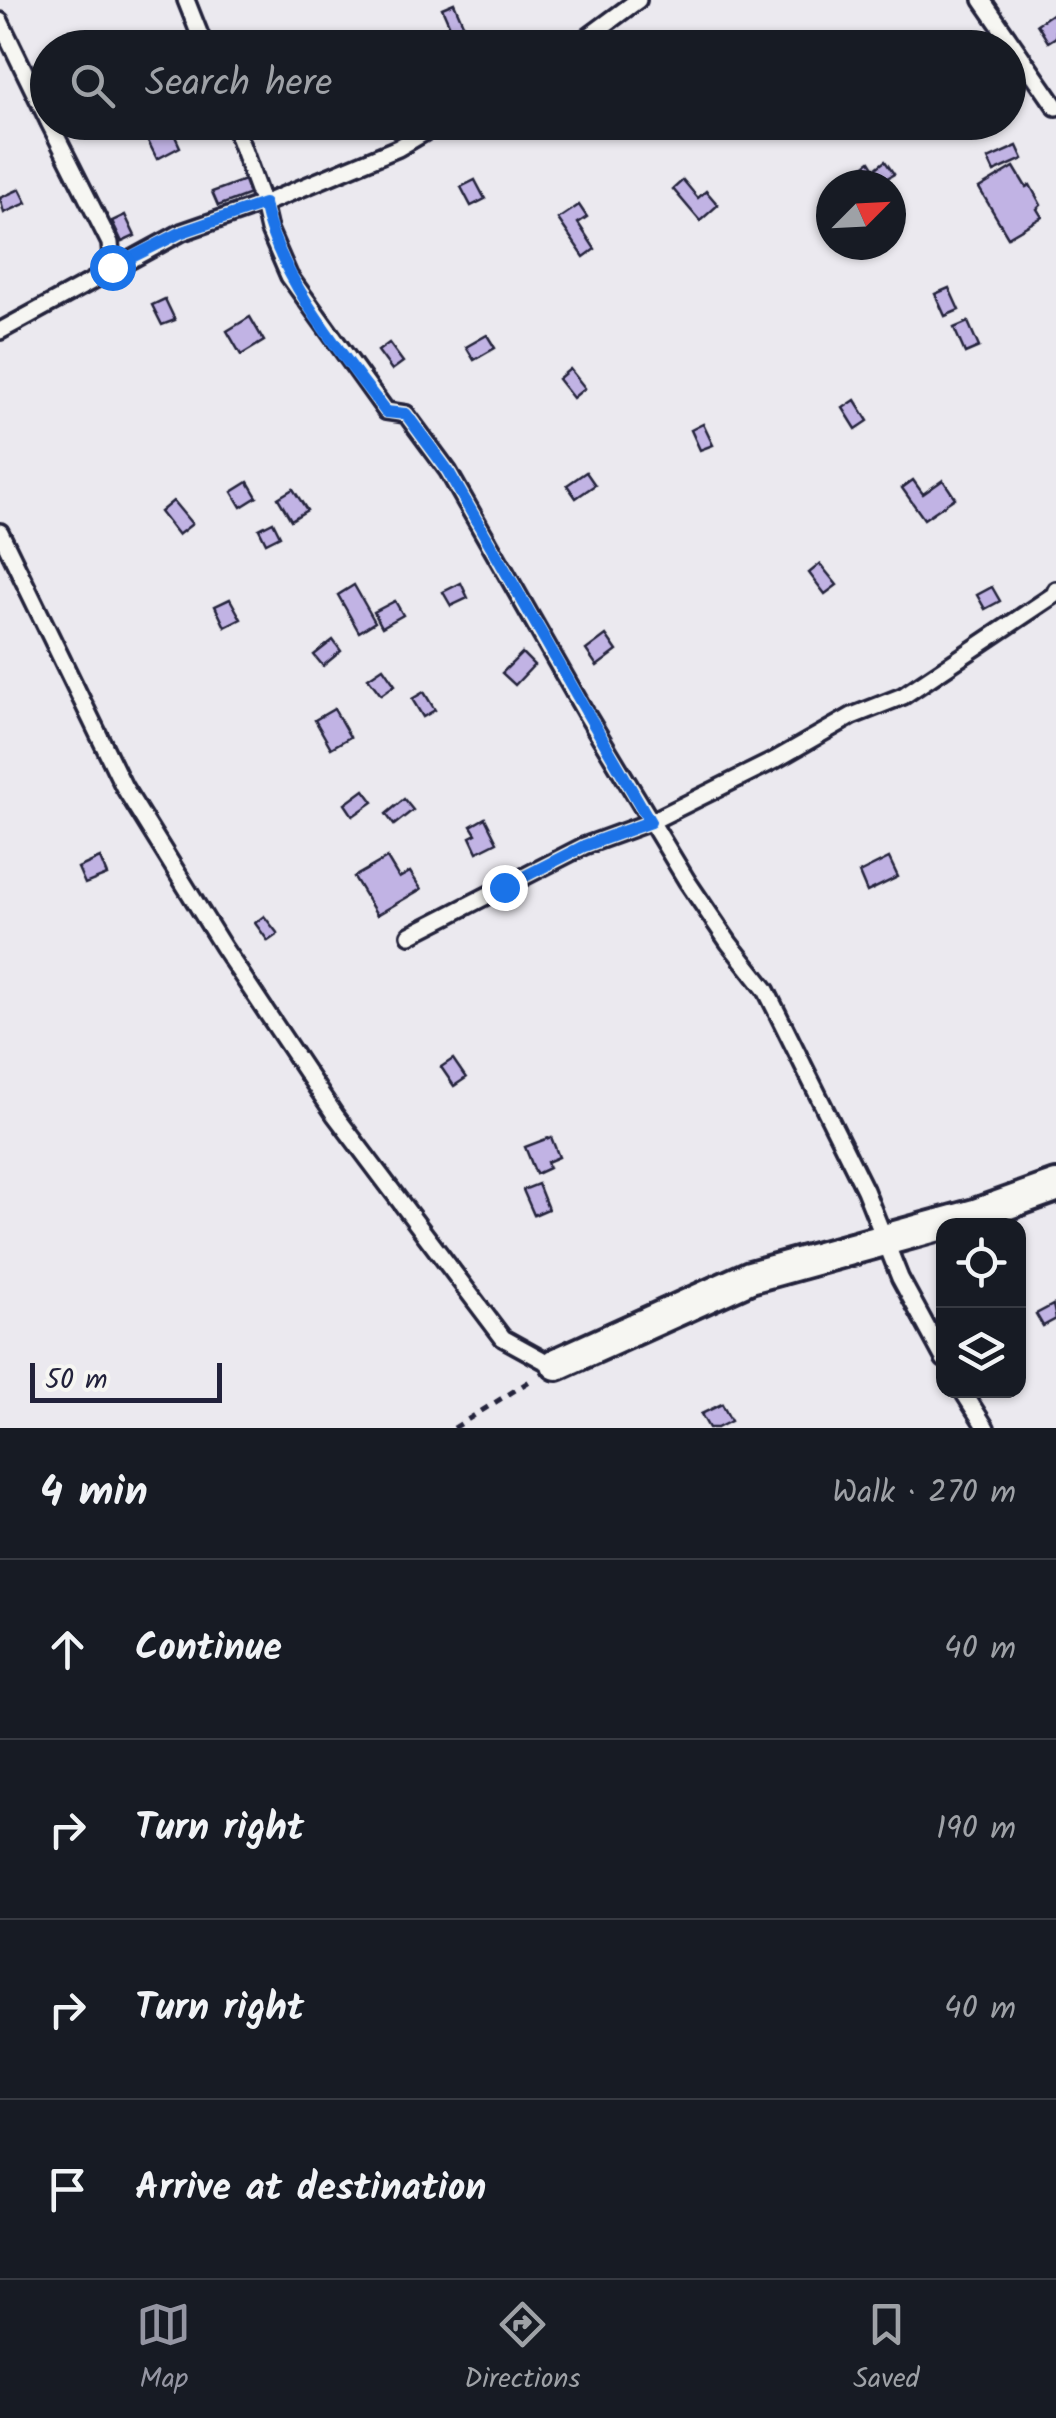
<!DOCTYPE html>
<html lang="en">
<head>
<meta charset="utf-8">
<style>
  :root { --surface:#171b24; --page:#20242c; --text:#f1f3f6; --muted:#9ea1a6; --line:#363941; --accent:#9495a2 }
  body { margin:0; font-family:Kalam,sans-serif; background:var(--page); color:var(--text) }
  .controls { position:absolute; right:30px; bottom:30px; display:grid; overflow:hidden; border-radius:20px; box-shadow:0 2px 8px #0004 }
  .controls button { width:90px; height:90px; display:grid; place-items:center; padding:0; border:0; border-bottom:2px solid var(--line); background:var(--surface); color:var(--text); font:50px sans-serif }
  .compass { position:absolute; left:816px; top:170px; width:90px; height:90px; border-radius:50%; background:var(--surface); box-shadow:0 2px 8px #0004; rotate:66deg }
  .scale { position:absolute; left:30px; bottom:25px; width:192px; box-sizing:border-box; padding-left:10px; border:5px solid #22223b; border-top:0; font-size:28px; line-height:35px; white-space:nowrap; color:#22223b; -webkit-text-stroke:8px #f6f6f2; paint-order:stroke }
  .stop { position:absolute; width:30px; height:30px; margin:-22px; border:8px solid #1a73e8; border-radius:50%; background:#fff }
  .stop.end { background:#1a73e8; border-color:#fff; box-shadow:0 2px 10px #0008 }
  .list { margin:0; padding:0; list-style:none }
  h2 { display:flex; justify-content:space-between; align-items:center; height:130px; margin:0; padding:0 40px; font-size:42px }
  h2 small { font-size:32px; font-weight:400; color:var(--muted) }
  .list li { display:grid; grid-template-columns:65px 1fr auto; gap:30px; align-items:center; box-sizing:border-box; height:180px; padding:0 40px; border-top:2px solid var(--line) }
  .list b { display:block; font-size:38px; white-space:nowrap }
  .list em { font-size:32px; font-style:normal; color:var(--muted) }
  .icon { flex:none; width:55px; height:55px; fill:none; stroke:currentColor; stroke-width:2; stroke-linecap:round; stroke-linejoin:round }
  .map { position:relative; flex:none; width:1056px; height:1428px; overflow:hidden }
  .search { position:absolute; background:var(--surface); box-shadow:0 2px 8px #0004; left:30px; right:30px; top:30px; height:110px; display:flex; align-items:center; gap:25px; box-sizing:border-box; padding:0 35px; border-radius:55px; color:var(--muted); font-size:38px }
  .sheet { height:850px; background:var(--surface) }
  nav { display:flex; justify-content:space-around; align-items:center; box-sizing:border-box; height:140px; border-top:2px solid var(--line); background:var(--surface); font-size:28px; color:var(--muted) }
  nav a { display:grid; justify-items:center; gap:5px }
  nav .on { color:var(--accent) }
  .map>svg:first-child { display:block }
</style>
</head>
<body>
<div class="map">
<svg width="1056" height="1428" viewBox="0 0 1056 1428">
  <rect width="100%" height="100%" fill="#ebe9ef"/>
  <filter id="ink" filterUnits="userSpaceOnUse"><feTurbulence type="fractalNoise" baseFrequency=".01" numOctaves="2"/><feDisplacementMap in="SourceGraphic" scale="20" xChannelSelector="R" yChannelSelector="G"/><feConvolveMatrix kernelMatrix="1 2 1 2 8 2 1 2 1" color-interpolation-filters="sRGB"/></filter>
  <g filter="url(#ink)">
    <g fill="#c1b3e4" stroke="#22223b" stroke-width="2.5">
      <polygon points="454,3 464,26 452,31 442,8"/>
      <polygon points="1056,11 1056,37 1048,42 1037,24"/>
      <polygon points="169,123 180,147 157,159 145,135"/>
      <polygon points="1017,146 1023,159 994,172 988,159"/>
      <polygon points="870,161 875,169 885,161 894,174 875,185 862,167"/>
      <polygon points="1014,167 1026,187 1030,185 1041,205 1037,209 1042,217 1008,237 979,188"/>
      <polygon points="247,179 253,193 218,206 212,192"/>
      <polygon points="475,180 485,199 471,206 461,187"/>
      <polygon points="683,180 698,198 706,191 718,205 700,221 673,189"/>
      <polygon points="20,189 27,203 4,213 0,198"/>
      <polygon points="579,205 587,217 578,223 595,249 584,257 558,219"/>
      <polygon points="125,215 135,236 122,242 112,221"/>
      <polygon points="949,288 959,310 945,316 935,294"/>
      <polygon points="165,299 175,320 162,325 152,305"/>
      <polygon points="250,317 264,341 241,355 227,331"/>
      <polygon points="968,322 979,347 965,353 954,328"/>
      <polygon points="487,335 495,348 474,360 466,347"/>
      <polygon points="389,343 403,362 392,370 378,351"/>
      <polygon points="570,369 585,388 573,398 558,379"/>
      <polygon points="855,400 868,421 856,429 843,408"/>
      <polygon points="703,424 713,445 700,450 691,430"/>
      <polygon points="586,472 595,485 576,498 567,485"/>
      <polygon points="913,480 923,494 943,480 955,498 924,519 902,488"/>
      <polygon points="248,482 257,497 241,507 232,492"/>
      <polygon points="293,489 307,510 291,520 278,498"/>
      <polygon points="173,501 192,524 178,535 160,512"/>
      <polygon points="273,522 280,536 266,543 259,529"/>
      <polygon points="820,564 837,585 825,594 809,573"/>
      <polygon points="461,583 468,598 451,606 443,592"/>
      <polygon points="354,585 375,622 359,632 338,595"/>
      <polygon points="992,587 1000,601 985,609 977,595"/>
      <polygon points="230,599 241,619 225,627 215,606"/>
      <polygon points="395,601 403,615 382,627 374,612"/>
      <polygon points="606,635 617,651 597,666 586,650"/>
      <polygon points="333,640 341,651 323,666 314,655"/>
      <polygon points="522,653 534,665 515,685 502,673"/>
      <polygon points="383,668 395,685 381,695 368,678"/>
      <polygon points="424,692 435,710 423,717 412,699"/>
      <polygon points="334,709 350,737 331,748 315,720"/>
      <polygon points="364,790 373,802 353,816 345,804"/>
      <polygon points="404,799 413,810 394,825 386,814"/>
      <polygon points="485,818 497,842 477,852 470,837 476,834 471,826"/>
      <polygon points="100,858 107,875 85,884 78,868"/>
      <polygon points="387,858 399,878 410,872 421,889 377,915 354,877"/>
      <polygon points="889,858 898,877 867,892 859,873"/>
      <polygon points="264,916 278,934 268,941 255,923"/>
      <polygon points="453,1059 466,1078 454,1086 441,1067"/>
      <polygon points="551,1137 559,1157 547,1162 549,1168 536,1174 525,1147"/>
      <polygon points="538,1184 548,1209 534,1215 523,1190"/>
      <polygon points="1053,1305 1056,1319 1043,1326 1036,1314"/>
      <polygon points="722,1404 731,1421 717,1428 709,1428 701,1414"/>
    </g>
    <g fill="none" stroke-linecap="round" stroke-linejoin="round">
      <defs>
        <g id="service">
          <polyline points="186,0 205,48"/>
          <polyline points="982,0 1056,107"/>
          <polyline points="0,21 48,120"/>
          <polyline points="573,48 638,0"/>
          <polyline points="49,122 110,243 112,267"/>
          <polyline points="233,122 263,204 269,230 289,276 386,411 406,414 448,471 585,712 687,881 729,943 766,990 865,1190 900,1278 944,1359"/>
          <polyline points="0,331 182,232 263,204 398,148 442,122"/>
          <polyline points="0,532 124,787 223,947 335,1115 503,1338 543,1360 557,1364"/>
          <polyline points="410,935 584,846 650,822 775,760 852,716 903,696 1054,595 1056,590"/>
          <polyline points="962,1390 986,1428"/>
        </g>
        <polyline id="minor" points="557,1364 750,1277 975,1215 1056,1186"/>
      </defs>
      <use href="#service" stroke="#22223b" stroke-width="22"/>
      <use href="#minor" stroke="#22223b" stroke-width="38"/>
      <polyline stroke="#22223b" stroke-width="5" stroke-dasharray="8 8" stroke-linecap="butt" points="454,1428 533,1379"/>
      <use href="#service" stroke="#f6f6f2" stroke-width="15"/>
      <use href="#minor" stroke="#f6f6f2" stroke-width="30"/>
    </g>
  </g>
  <g fill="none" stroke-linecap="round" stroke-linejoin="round" filter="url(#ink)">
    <path stroke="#1a73e8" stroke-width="12" d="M112,267l70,-35 82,-28c15,74 76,148 122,208l20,2 42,57 202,351 -66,24 -80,41"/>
  </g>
</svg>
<div class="controls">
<button><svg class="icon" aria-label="locate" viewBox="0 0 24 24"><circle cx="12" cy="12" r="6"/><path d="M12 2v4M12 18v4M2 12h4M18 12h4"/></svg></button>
<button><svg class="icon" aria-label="layers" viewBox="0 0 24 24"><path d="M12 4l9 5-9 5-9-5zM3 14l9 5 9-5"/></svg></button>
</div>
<svg class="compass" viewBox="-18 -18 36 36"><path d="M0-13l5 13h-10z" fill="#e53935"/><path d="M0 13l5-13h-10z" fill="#9ea1a6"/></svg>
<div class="scale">50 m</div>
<div class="stop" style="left:112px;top:267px"></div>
<div class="stop end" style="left:504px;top:887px"></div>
<div class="search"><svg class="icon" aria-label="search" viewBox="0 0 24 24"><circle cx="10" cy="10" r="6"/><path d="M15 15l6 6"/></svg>Search here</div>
</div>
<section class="sheet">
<h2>4 min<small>Walk · 270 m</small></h2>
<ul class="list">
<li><svg class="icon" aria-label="ahead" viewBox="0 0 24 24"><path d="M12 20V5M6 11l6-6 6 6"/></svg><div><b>Continue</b></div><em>40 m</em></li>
<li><svg class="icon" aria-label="right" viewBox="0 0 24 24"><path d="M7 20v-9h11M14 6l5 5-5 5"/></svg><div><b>Turn right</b></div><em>190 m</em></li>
<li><svg class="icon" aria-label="right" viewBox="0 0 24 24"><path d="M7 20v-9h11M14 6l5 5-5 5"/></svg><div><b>Turn right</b></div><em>40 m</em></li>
<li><svg class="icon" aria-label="arrive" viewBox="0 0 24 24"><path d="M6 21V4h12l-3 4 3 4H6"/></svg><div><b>Arrive at destination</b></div></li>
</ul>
</section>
<nav>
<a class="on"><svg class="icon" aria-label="map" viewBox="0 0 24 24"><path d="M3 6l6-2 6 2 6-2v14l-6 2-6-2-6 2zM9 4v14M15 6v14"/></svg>Map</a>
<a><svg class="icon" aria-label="directions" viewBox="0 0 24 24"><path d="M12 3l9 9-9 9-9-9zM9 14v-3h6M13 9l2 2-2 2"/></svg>Directions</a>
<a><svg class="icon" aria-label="saved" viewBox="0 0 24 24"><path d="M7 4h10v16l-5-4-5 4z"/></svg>Saved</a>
</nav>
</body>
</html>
